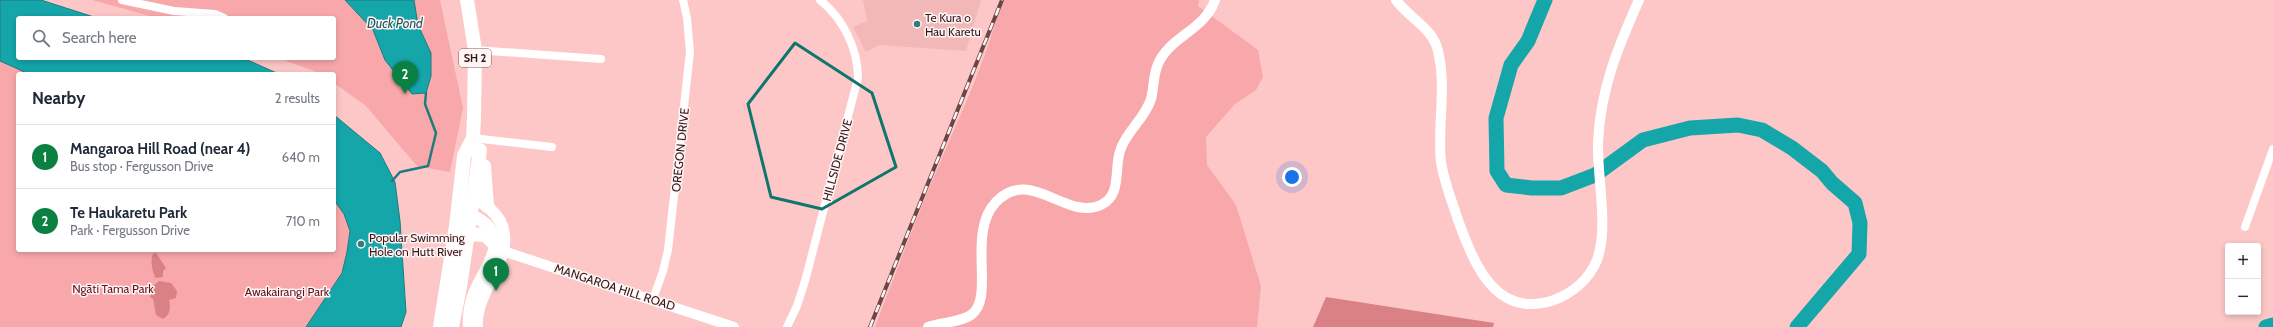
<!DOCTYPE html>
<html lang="en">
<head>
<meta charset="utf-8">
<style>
  :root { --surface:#fff; --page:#f6f6f7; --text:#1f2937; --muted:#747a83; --line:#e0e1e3; --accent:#0b8043 }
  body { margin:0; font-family:Cabin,sans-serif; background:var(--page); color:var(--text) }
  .controls { position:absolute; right:12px; bottom:12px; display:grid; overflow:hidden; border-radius:4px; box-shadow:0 2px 6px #0003 }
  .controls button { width:36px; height:36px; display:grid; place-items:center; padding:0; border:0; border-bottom:1px solid var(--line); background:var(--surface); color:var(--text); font:20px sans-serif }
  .you { position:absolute; left:1292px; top:177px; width:14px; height:14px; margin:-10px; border:3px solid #fff; border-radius:50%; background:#1a73e8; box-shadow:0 0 0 6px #1a73e833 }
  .badge { display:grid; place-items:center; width:26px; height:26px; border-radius:50%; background:var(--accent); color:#fff; font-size:13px; font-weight:700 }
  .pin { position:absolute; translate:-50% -33px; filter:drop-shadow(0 1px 2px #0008) }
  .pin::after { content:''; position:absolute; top:21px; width:14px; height:12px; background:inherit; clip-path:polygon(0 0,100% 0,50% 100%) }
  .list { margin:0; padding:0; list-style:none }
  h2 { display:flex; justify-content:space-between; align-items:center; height:52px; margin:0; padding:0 16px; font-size:17px }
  h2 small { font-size:13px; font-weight:400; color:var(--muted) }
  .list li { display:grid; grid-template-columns:26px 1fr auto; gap:12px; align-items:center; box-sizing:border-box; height:64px; padding:0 16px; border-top:1px solid var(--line) }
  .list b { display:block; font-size:15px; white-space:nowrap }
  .list p { margin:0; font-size:13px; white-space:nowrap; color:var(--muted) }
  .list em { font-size:13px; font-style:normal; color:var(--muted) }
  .icon { flex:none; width:22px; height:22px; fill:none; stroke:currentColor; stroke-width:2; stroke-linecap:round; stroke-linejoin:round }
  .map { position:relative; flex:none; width:2273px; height:327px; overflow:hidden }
  .search { position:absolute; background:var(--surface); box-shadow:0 2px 6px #0003; left:16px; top:16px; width:320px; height:44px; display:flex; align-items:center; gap:10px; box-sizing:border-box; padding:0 14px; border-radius:4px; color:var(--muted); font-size:15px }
  .panel { position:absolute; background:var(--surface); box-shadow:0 2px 6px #0003; left:16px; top:72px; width:320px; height:180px; border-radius:4px }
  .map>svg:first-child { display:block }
</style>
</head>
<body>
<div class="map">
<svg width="2273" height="327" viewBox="0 0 2273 327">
  <rect width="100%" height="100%" fill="#fdc7c7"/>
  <polygon fill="#f2b8b8" points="863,0 981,0 966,51 879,45 866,52 853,27 867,21"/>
  <g fill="#f8a8aa">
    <polygon points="92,0 440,0 463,108 450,172 417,166 366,106 334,83 334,74 322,74 278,58 334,58 334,18 157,18"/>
    <path d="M1001,0h198l-1,6 60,44 5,27 -7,13 -21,14 -29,33 1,28 29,40 25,81 -4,41h-382c20,-52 39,-104 61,-155 23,-55 52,-113 65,-172z"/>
    <path d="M0,59l43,15h-25v176h316v-50c7,9 14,18 16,30 4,26 -23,73 -33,97h-317z"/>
  </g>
  <g fill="#d98184">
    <path d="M156,253l10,15 -3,3v6l-7,1c-4,-5 -6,-19 -3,-24z"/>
    <path d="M159,281l12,2 6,8 -1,7 -7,2c2,8 1,15 -6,19l-7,-4 -3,-16 -3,-2 4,-12z"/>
    <polygon points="1326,297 1494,323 1493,327 1313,327"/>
  </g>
  <g fill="#15a6aa" stroke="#207b7f">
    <polygon points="0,0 41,0 97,18 18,18 18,58 243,58 279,74 29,74 0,61"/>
    <polygon points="345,0 414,0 418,25 431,53 431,76 426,93 412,94 385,60 373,30"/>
    <polygon points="334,115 380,153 395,182 400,221 406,312 401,327 306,327 342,273 347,252 350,231 344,214 334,200"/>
  </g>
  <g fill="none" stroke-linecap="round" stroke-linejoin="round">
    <polyline stroke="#207b7f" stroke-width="2.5" points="392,181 400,172 428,166 436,133 425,104 426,93"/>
    <g stroke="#15a6aa" stroke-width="15">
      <polyline points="1545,0 1528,41 1511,65 1496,118 1497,171 1506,185 1532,188 1561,188 1595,175 1643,140 1690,128 1738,125 1762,130 1792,148 1822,171 1832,183 1855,203 1860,223 1859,254 1797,327"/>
      <polyline points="2266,327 2273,325"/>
    </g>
    <g stroke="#fff" stroke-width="8">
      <polyline points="122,0 174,11 215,14 224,18"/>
      <polyline points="475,50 601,59"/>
      <polyline points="473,138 552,147"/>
      <polyline points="2245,227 2273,149"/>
      <polyline points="653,299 663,271 668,250 690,52 687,18 683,0"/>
      <path d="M787,327l10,-21 8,-25 53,-203c0,-29 -15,-60 -38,-78"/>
    </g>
    <g stroke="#fff" stroke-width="10">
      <path d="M1396,0c13,18 37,28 42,51 9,37 -1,74 3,111 3,20 11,39 17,58 16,43 37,100 96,80 19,-7 35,-21 43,-40 12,-33 0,-82 1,-117 2,-53 20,-96 41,-143"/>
      <polyline points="497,249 734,327"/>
      <path d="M928,327c13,-5 31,-4 43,-12 25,-17 -5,-82 25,-113 34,-36 70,19 105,3 21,-10 13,-36 19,-54 6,-20 25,-32 31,-52 3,-11 2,-24 7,-35 12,-28 46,-33 57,-64"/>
    </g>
    <g stroke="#fff" stroke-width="12">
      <path d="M462,213c10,2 17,5 24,11 22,19 -3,47 -11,67 -5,12 -7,23 -6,36"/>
      <path d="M477,327c-3,-37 41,-70 23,-106 -5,-8 -12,-15 -20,-19"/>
    </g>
    <g stroke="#fff" stroke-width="14">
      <polyline points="484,166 487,206"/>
      <polyline points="468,234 485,235 495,244"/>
      <polyline points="440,327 456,226 464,156 473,138 474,117 475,50 467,0"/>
      <polyline points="452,327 460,287 480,150"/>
    </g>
    <defs>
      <polyline id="rail" points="870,327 1002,0"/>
    </defs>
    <use href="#rail" stroke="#6b4647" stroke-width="4"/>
    <use href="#rail" stroke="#fff5f5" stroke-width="2.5" stroke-dasharray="8" stroke-linecap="butt"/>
  </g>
  <path fill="none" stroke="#0f766e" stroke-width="3" stroke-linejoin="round" d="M795,43l77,50 24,74 -74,42 -51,-12 -23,-93z"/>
  <g fill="#337c7e" stroke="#fff5f5" stroke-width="1.5">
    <circle cx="917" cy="24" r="4"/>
    <circle cx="361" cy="244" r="4"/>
  </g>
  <g text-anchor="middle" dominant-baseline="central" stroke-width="3" stroke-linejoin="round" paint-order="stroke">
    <rect fill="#fff5f5" stroke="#745a5c" stroke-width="1" x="459" y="49" width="32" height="18" rx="3"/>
    <g font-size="11" font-weight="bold" fill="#38181a">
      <text x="475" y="58">SH 2</text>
    </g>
    <g font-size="12" fill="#38181a" stroke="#fff5f5" text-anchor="start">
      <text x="925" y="17">Te Kura o<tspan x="925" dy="14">Hau Karetu</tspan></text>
      <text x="369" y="237">Popular Swimming<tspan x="369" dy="14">Hole on Hutt River</tspan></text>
    </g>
    <g font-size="12" fill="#38181a" stroke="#fff5f5">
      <text transform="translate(680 150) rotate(-84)">OREGON DRIVE</text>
      <text transform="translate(837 160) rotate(-75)">HILLSIDE DRIVE</text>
      <text transform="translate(615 287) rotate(18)">MANGAROA HILL ROAD</text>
    </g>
    <g font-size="12" fill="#62131f" stroke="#fff5f5">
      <text x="113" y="288">Ngāti Tama Park</text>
      <text x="287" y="291">Awakairangi Park</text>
    </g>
    <g font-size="13" font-style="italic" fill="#205557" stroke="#fff5f5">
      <text x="395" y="23">Duck Pond</text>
    </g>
  </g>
</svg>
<div class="controls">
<button>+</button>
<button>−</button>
</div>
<div class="you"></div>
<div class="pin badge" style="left:496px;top:291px">1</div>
<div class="pin badge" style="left:405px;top:94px">2</div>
<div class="search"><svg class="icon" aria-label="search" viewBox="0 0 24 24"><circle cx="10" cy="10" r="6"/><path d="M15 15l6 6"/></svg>Search here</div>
<section class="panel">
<h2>Nearby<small>2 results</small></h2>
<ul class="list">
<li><span class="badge">1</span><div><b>Mangaroa Hill Road (near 4)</b><p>Bus stop · Fergusson Drive</p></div><em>640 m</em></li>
<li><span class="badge">2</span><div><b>Te Haukaretu Park</b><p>Park · Fergusson Drive</p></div><em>710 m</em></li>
</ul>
</section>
</div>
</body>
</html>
